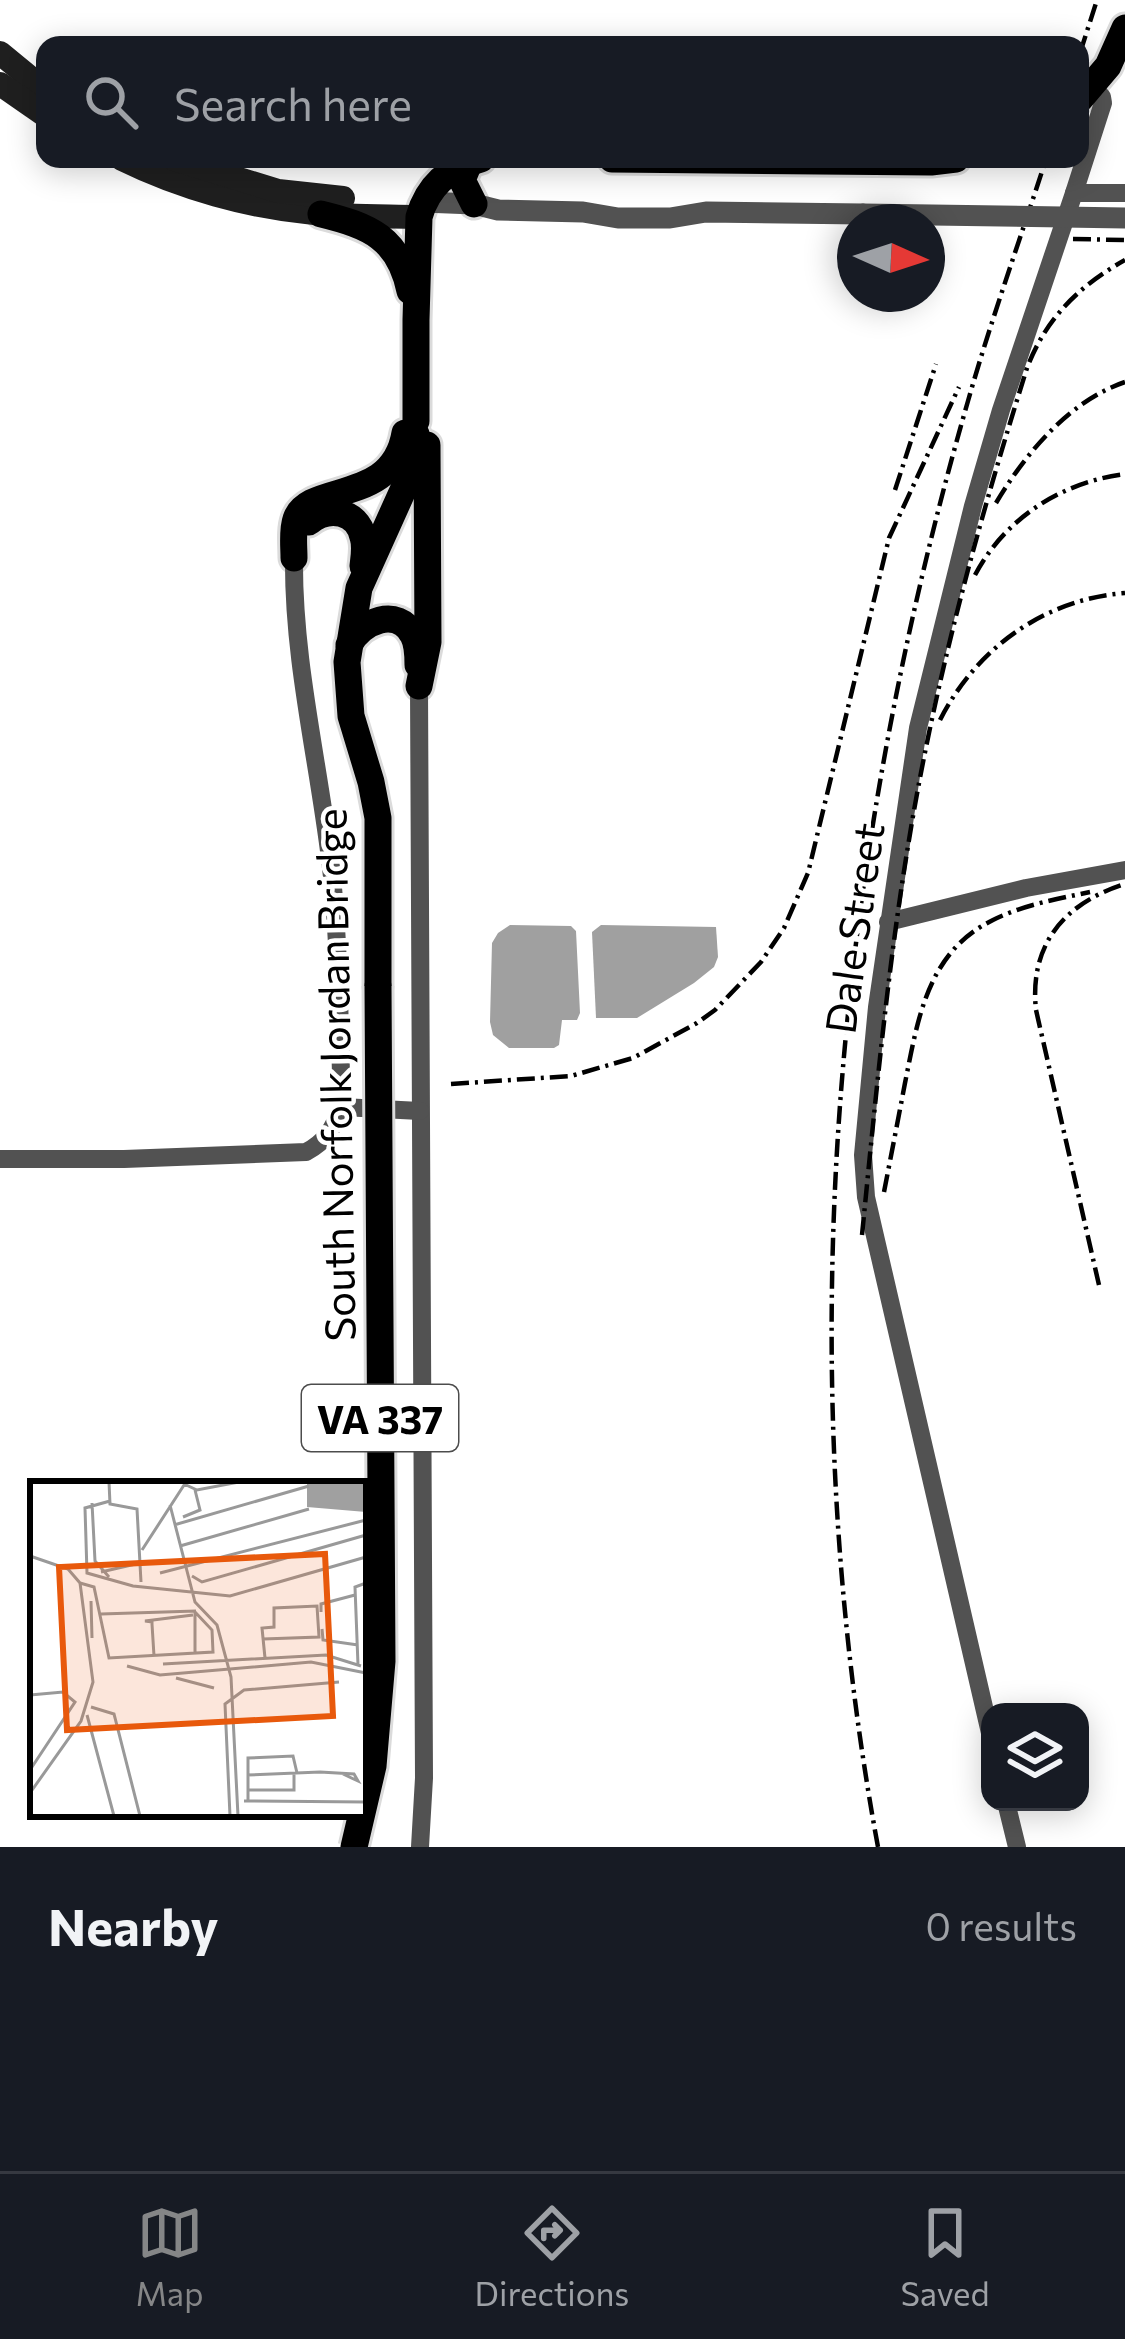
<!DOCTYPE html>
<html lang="en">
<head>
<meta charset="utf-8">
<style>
  :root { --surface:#171b24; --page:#242831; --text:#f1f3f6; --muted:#9ea1a6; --line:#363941; --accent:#858687 }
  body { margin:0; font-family:Commissioner,sans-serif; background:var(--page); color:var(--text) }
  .controls { position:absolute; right:36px; bottom:36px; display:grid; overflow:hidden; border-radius:24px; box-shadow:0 6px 30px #0003 }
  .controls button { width:108px; height:108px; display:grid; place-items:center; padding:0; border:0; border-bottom:3px solid var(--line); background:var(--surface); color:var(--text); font:60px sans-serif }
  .compass { position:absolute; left:837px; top:204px; width:108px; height:108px; border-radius:50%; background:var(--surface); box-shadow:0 6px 30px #0003; rotate:93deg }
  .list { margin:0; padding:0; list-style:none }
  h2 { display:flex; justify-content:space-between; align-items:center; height:156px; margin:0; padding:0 48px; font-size:51px }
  h2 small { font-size:39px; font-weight:400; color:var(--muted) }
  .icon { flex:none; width:66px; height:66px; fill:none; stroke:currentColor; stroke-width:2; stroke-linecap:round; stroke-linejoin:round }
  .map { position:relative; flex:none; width:1125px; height:1847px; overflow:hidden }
  .search { position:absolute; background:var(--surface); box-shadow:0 6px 30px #0003; left:36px; right:36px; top:36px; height:132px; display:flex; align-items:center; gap:30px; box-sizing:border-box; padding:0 42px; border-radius:24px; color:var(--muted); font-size:45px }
  .sheet { height:324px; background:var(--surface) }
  nav { display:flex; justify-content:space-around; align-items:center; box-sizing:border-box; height:168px; border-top:3px solid var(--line); background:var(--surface); font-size:33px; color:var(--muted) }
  nav a { display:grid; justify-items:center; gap:6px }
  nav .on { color:var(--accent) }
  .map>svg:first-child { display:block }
</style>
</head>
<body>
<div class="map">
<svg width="1125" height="1847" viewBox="0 0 1125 1847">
  <rect width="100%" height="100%" fill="#fff"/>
  <g fill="#a0a0a0">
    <polygon points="510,925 571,926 576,931 580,1013 577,1020 562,1020 559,1045 554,1048 509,1048 493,1035 490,1022 492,943 498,933"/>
    <polygon points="601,925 716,927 718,957 714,967 694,983 637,1018 596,1018 592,932"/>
  </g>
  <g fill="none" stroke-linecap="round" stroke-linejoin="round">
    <defs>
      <g id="primary">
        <polyline points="1080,99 1108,66 1125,28"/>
        <polyline points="612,159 931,162 956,159"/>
        <polyline points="469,163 462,180 474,204"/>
        <path d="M321,214c49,12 78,24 89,77"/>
        <path d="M416,421v-101l3,-103c9,-32 31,-50 62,-58"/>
        <path d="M309,522c19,-16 48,-12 54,15 3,9 1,20 0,29"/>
        <path d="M294,558c0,-12 -2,-28 2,-39 13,-37 97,-13 109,-86"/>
        <path d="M349,645c12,-24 49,-39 64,-10 5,9 5,20 5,30"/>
        <polyline points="419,686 428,642 427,445"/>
        <polyline points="378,986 378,818 371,782 351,716 347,662 359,588 404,488 416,434"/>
      </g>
    </defs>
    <use href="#primary" stroke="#dbdbdb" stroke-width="33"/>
    <g stroke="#525252" stroke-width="18">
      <polyline points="1074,193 1103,103 1102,97 1093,86"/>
      <path d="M294,558c-1,102 24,201 36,301 10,82 9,166 12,248"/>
      <polyline points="419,686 424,1778 420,1847"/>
      <polyline points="888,922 1026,888 1125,870"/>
      <path d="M0,1159h124l182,-7c21,-11 27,-24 36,-45l78,4"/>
      <polyline points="990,1733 866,1197 863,1155 877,1007 918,728 973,506 1001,410 1074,193 1125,193"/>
      <polyline points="1006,1802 1017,1847"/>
    </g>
    <polyline stroke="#525252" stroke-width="21" points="423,202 474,204 498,210 583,212 618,218 670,218 706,212 863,214"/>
    <g stroke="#1f1f1f" stroke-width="24">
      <polyline points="0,53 45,90"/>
      <polyline points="0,84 45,115"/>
      <path d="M122,159c59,29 127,48 192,54 35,4 71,3 105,4"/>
      <polyline points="174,159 278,191 343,198"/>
    </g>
    <use href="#primary" stroke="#000" stroke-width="27"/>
    <g stroke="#000" stroke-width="4.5" stroke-dasharray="18 6 3 6" stroke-linecap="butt">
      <polyline points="1080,53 1097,0"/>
      <polyline points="1073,239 1125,240"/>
      <polyline points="895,490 936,364"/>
      <path d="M996,503c29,-49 73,-102 129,-121"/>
      <path d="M975,575c30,-57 87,-93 150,-101"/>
      <path d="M940,720c36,-71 104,-121 185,-127"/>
      <polyline points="451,1084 571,1076 633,1058 697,1023 715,1010 761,962 784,928 808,873 889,538 959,387"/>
      <path d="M884,1192c7,-36 14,-72 21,-109 13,-64 22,-131 88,-163 30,-15 64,-21 97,-28"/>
      <path d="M862,1235c13,-130 25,-261 46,-389 26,-162 70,-322 119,-478 19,-50 52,-82 98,-108"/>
      <path d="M1099,1285l-63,-275c-7,-65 28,-107 89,-126"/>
      <path d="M878,1847c-89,-481 -45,-978 90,-1446 23,-81 52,-161 78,-242"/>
    </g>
    <defs>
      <polyline id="primary-bridge" points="354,1847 373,1766 382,1661 378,986"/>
    </defs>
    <use href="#primary-bridge" stroke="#dbdbdb" stroke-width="33" stroke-linecap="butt"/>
    <polyline stroke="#525252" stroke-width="21" points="863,214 1125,218"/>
    <use href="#primary-bridge" stroke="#000" stroke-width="27"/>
  </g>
  <g text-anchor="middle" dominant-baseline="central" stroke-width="9" stroke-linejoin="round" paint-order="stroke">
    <rect fill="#fff" stroke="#4c4c4c" stroke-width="3" x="302" y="1385" width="156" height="66" rx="9"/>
    <g font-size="39" font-weight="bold" fill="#000">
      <text x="380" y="1418">VA 337</text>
    </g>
    <g font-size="42" fill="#000" stroke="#fff">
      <text transform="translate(853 928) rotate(-82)">Dale Street</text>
      <text transform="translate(334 1075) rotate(-91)">South Norfolk Jordan Bridge</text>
    </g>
  </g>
  <g transform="translate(30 1481)">
    <rect width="336" height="336" fill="#fff"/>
    <path d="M277,1h59v30l-59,-5z" fill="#a0a0a0"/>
    <path fill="none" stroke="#999" stroke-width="3" d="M79,1l1,22 27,5 4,73M154,3l13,6 42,-8M80,20l-25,7 2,65 46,13 97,10 136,-39M62,22l3,58 14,16M140,24l25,97 22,23 14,52 7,139M153,36l17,-7 -5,-20M144,44l135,-39M150,65l129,-37M112,69l44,-68M0,75l38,13 12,14 13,99 -12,39 -51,72M71,91l39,-9M130,92l206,-53M162,95l10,6 164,-47M50,102l14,4 15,71 104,-6 -1,-22 -17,-18M61,120l1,37M291,131v-8l34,-9M71,133l95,-3M292,148l1,11 35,5M233,158l56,-2 -2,-31 -43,2v19l-12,1 3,30M165,173v-42M124,175l-2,-32v-2l-7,-1 48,-6M133,183l163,-9 35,11M328,184l-3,-78 11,-4M97,185l33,9 151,-13 55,11M146,197l38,10M0,214l33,-3 12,10 -45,68M61,226l23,7 26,102M57,234l27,101M217,294l73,-3 34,2 4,7 -15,-7M217,309h47v-17M218,319v-42l45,-2 4,17M214,320l122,1M200,335l-5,-112 19,-14 95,-8"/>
    <path fill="#e8590c" fill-opacity="0.15" stroke="#e8590c" stroke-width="6" d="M295,73l8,162 -266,14 -8,-163z"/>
    <rect width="336" height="336" fill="none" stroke="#000" stroke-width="6"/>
  </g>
</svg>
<div class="controls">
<button><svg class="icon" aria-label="layers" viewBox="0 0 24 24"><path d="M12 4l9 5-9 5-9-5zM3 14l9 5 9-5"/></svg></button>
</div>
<svg class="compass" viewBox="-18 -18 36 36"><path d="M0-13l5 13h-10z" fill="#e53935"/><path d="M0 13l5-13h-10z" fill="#9ea1a6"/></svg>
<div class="search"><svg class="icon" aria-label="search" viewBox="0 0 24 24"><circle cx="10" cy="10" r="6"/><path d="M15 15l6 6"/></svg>Search here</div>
</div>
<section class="sheet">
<h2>Nearby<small>0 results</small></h2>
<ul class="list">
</ul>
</section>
<nav>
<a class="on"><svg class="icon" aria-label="map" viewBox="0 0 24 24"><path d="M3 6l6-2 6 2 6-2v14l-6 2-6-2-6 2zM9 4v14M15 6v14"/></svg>Map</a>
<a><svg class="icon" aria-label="directions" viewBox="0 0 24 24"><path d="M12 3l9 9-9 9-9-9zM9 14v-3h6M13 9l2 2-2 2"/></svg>Directions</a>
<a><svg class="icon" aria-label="saved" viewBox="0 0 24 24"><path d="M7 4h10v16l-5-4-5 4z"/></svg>Saved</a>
</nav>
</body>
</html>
